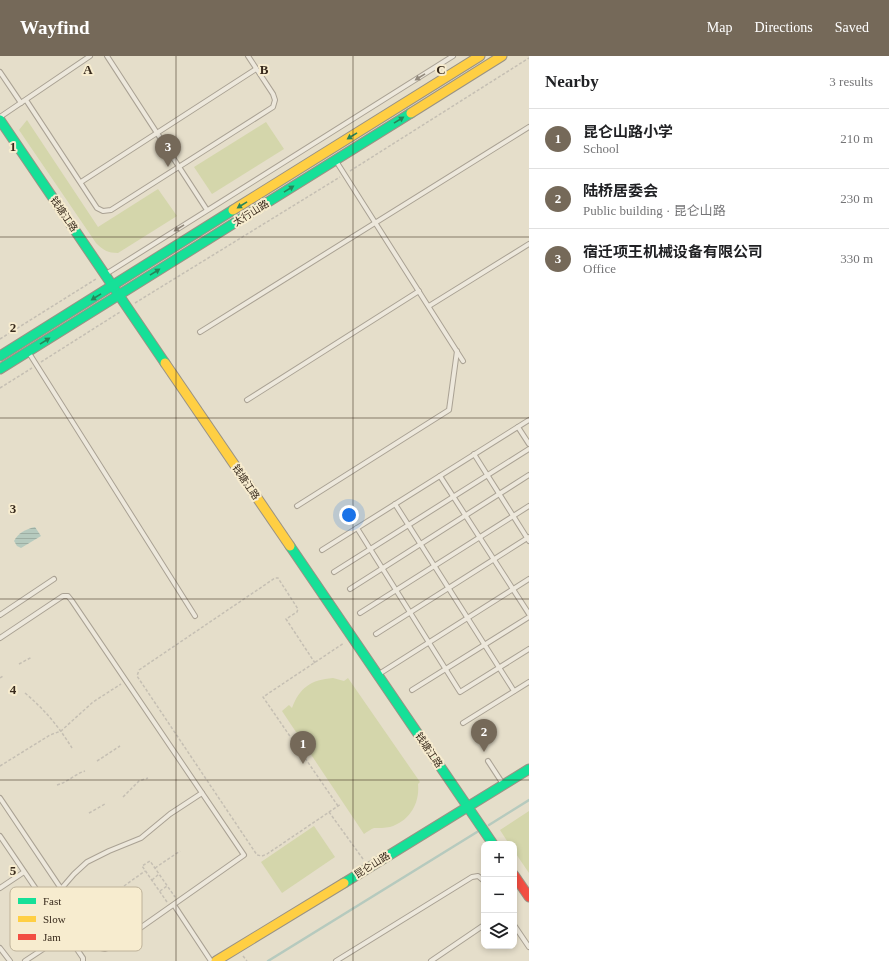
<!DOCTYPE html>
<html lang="en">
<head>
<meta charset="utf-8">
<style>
  :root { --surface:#fff; --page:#f2f2f2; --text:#202124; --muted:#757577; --line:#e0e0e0; --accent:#756959 }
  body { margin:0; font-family:"Times New Roman","Noto Sans SC",serif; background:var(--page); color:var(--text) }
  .controls { position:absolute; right:12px; bottom:12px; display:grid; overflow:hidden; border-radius:8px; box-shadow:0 2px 6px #0003 }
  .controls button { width:36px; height:36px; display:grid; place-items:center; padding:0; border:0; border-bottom:1px solid var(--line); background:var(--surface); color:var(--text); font:20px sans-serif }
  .you { position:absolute; left:349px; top:459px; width:14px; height:14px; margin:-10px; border:3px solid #fff; border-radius:50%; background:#1a73e8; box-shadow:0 0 0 6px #1a73e833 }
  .badge { display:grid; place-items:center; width:26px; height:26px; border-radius:50%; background:var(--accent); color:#fff; font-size:13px; font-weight:700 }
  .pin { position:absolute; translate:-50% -33px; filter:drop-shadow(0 1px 2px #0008) }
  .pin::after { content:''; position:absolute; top:21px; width:14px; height:12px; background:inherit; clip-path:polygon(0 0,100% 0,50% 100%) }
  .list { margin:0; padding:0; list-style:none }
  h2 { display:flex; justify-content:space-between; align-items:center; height:52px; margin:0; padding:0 16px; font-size:17px }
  h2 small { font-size:13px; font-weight:400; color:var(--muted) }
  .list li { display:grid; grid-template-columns:26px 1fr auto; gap:12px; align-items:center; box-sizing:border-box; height:60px; padding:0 16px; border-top:1px solid var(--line) }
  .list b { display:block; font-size:15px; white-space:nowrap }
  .list p { margin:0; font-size:13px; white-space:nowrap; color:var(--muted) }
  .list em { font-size:13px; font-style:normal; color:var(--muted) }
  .icon { flex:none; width:22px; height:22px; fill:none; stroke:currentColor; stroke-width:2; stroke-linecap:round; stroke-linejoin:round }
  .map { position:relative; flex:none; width:529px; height:905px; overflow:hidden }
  header { display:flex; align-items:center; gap:24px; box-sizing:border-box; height:56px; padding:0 20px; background:var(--accent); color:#fff }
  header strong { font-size:19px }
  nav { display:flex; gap:22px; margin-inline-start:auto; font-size:14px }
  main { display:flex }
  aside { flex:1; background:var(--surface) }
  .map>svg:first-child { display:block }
</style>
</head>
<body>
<header>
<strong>Wayfind</strong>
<nav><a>Map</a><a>Directions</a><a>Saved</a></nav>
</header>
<main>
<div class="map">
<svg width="529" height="905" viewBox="0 0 529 905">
  <defs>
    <pattern id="water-rules" width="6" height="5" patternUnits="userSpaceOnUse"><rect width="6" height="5" fill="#b6cabe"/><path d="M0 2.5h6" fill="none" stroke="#9daea3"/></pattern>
  </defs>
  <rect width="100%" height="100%" fill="#e5deca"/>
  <g fill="#d4d6ab">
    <path d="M27,64l71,107 60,-38 19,27 -59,37c-10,0 -15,-3 -22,-10l-77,-113z"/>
    <polygon points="266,66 284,93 212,138 194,111"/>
    <path d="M333,622l11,3 4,-3 72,104 -2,2c2,20 -9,37 -28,43 -5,1 -11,1 -16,1 -3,1 -7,4 -10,6l-82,-123 7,-6 3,3c8,-21 19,-28 41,-30z"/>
    <polygon points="529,755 529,817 514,795 514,788 509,788 500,774"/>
    <polygon points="314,770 335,801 282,837 261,806"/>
  </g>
  <path fill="url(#water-rules)" d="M35,471l6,9 -20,12 -4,-2 -3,-5c4,-8 12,-12 21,-14z"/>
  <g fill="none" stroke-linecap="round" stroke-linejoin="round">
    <g stroke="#b6cabe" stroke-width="2.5">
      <polyline points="489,769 529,744"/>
      <polyline points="268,905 477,776"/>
    </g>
    <defs>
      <g id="lane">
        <polyline points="107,0 207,154"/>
        <polyline points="0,16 21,47"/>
        <polyline points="26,44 97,152 103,155 111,154 273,51 275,44 273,38 248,0"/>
        <polyline points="0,61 90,0"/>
        <polyline points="336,105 463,305"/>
        <polyline points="81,126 256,13"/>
        <polyline points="106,218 453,0"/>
        <polyline points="429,250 529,188"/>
        <polyline points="200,276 529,71"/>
        <polyline points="29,297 195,560"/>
        <polyline points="247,344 419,235"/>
        <polyline points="518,371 529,388"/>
        <polyline points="474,398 529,485"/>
        <polyline points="440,420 529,558"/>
        <polyline points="395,448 514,635"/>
        <polyline points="297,450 449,354 457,295"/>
        <polyline points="357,472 460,636 529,593"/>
        <polyline points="322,494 529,364"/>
        <polyline points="334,516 529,393"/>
        <polyline points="350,533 529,419"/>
        <polyline points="360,557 529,450"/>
        <polyline points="0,559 54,523"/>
        <polyline points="376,578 529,481"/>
        <polyline points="0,582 63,540 68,540 72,545 244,799 116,889 105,893 101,892 0,742"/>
        <polyline points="379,618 529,523"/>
        <polyline points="412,634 529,561"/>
        <polyline points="463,667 529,626"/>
        <polyline points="488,705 503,728"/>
        <polyline points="0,780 83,902 83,905"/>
        <polyline points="0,832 24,816"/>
        <polyline points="61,833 74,818 87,806 109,795 141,782 170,758 202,737"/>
        <polyline points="174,849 211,905"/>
        <polyline points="514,869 529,891"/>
        <polyline points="0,892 10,905"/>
        <polyline points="25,905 66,878"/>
        <polyline points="336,905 472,821 478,820 484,825"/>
        <polyline points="431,905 484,869"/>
      </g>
      <g id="fast">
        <polyline points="0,64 165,307"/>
        <polyline points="0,300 233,154"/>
        <polyline points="0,313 411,57"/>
        <polyline points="290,490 493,788"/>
        <polyline points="344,827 529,713"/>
      </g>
      <g id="slow">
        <polyline points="411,57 502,0"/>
        <polyline points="233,154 480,0"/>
        <polyline points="165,307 290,490"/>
        <polyline points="216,905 344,827"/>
      </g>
      <polyline id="jam" points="514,819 529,841"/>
    </defs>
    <use href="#lane" stroke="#aaa294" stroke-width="6"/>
    <use href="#fast" stroke="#999284" stroke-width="11"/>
    <use href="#slow" stroke="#999284" stroke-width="11"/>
    <use href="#jam" stroke="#999284" stroke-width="11"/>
    <g stroke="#c5bfb3" stroke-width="1.5" stroke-dasharray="3 2" stroke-linecap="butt">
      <polyline points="350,115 529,2"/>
      <polyline points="135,247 340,121"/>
      <polyline points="0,283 96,223"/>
      <polyline points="41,306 120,256"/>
      <polyline points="0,332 32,312"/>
      <polyline points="315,607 286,563 297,556 298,553 278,522 275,522 139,614 137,620 257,799 262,800 267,798 341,748"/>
      <polyline points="19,608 32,601"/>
      <polyline points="0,622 3,620"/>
      <path d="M25,637c20,17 34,34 47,55"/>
      <polyline points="97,705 120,690"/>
      <polyline points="0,710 50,679 61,675 93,646 121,628"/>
      <path d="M57,729c11,-3 18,-11 28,-14"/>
      <polyline points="123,741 139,725 148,722"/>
      <polyline points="338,750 263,641 344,587"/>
      <polyline points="329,756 363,803"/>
      <polyline points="89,757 105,748"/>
      <polyline points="155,812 180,795"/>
      <polyline points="152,824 159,818"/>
      <polyline points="124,830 145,815"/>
      <polyline points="160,835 167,830"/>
      <polyline points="167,846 142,810 150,805 175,841"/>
      <polyline points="243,900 247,905"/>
    </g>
    <use href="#lane" stroke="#ede8dc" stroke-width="4"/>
    <use href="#fast" stroke="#16e098" stroke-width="9"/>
    <use href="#slow" stroke="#ffcf43" stroke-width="9"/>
    <use href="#jam" stroke="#f24e42" stroke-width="9"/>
  </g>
  <defs><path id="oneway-solid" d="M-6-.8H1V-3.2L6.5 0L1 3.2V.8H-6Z"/></defs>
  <g fill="#92897c">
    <use href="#oneway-solid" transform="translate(420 21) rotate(148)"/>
    <use href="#oneway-solid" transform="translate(179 172) rotate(148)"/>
  </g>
  <g fill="#27855a">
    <use href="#oneway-solid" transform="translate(399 64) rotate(-32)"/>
    <use href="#oneway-solid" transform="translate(352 80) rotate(148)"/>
    <use href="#oneway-solid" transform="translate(289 133) rotate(-32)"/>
    <use href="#oneway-solid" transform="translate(242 149) rotate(148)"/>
    <use href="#oneway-solid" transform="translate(155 216) rotate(-32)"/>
    <use href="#oneway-solid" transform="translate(96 241) rotate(148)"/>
    <use href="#oneway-solid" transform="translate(45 285) rotate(-32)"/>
  </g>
  <path fill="none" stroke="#382a1c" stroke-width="1" stroke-opacity="0.55" d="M176,0v905M353,0v905M0,181h529M0,362h529M0,543h529M0,724h529"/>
  <g text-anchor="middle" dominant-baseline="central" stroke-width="4" stroke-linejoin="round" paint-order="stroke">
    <g font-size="10" fill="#382a1c" stroke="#f7eccf">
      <text transform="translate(251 157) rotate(-32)">太行山路</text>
      <text transform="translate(64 158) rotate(56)">钱塘江路</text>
      <text transform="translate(246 426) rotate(56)">钱塘江路</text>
      <text transform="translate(429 694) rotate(56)">钱塘江路</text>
      <text transform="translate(372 809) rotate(-32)">昆仑山路</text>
    </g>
  </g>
  <rect x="10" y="831" width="132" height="64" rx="6" fill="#f7eccf" stroke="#beb299" stroke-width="1"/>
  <rect x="18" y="842" width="18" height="6" fill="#16e098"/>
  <rect x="18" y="860" width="18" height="6" fill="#ffcf43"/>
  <rect x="18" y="878" width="18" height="6" fill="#f24e42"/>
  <g font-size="11" fill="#382a1c">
    <text x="43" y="849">Fast</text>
    <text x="43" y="867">Slow</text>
    <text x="43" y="885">Jam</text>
  </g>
  <g font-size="13" text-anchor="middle" font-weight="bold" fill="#382a1c" stroke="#f7eccf" stroke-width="4" stroke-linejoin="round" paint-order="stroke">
    <text x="88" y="18">A</text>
    <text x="264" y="18">B</text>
    <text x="441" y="18">C</text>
    <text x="13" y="95">1</text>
    <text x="13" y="276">2</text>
    <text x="13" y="457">3</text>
    <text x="13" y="638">4</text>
    <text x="13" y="819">5</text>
  </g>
</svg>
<div class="controls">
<button>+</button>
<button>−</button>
<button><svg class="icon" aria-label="layers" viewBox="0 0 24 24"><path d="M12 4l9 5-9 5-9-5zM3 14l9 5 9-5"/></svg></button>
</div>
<div class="you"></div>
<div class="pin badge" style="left:303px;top:708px">1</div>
<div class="pin badge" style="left:484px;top:696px">2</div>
<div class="pin badge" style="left:168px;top:111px">3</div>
</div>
<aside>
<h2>Nearby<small>3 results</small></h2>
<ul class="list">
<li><span class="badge">1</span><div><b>昆仑山路小学</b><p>School</p></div><em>210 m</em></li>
<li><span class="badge">2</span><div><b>陆桥居委会</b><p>Public building · 昆仑山路</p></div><em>230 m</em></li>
<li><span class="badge">3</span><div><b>宿迁项王机械设备有限公司</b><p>Office</p></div><em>330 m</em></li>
</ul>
</aside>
</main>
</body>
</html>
